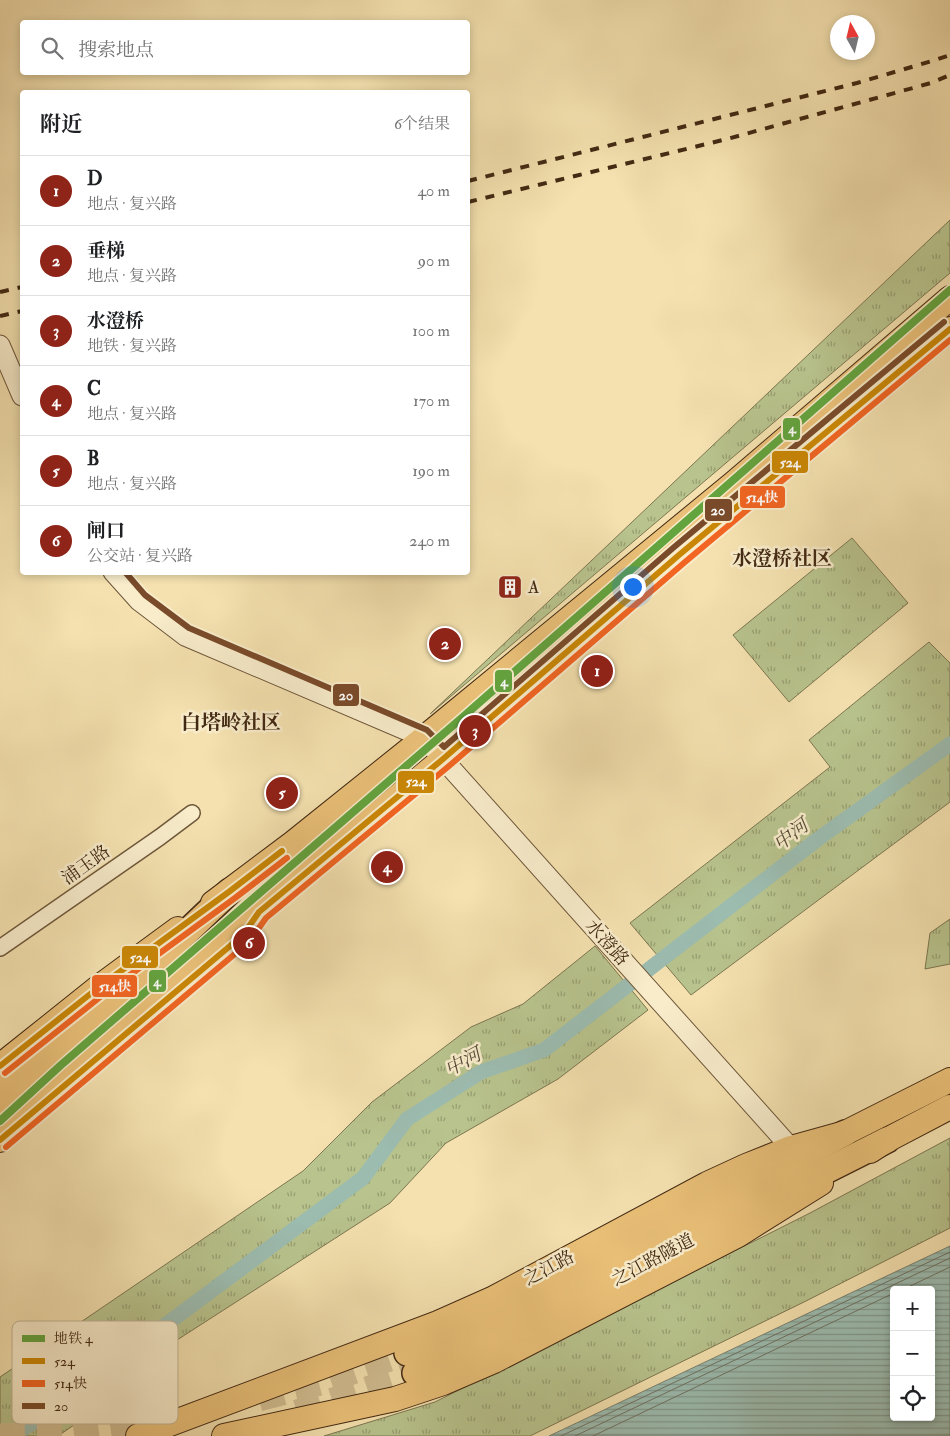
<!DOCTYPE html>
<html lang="zh">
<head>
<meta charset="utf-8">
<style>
  :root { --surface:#fff; --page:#f2f2f2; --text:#202124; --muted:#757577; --line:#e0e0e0; --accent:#8f2418 }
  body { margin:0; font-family:"IM FELL Double Pica","Noto Serif SC",serif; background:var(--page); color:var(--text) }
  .controls { position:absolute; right:15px; bottom:15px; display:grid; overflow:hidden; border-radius:5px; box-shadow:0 2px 8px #0003 }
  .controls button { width:45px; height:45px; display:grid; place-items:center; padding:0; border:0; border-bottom:1px solid var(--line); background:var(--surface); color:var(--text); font:25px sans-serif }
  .compass { position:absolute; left:830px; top:15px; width:45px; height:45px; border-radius:50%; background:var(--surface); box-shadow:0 2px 8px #0003; rotate:352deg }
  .you { position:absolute; left:632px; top:586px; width:18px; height:18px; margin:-12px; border:4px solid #fff; border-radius:50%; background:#1a73e8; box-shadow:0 0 0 8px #1a73e833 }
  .badge { display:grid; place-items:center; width:32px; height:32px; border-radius:50%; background:var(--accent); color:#fff; font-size:16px; font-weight:700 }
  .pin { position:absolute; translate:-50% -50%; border:2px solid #fff; box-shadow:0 1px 5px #0006 }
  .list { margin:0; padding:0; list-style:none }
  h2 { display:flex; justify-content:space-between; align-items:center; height:65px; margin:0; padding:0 20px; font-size:21px }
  h2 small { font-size:16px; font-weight:400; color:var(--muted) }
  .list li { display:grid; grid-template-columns:32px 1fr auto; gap:15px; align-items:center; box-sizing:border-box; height:70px; padding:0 20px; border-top:1px solid var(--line) }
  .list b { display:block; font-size:19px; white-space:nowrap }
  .list p { margin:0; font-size:16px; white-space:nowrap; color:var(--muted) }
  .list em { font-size:16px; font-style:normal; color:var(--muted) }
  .icon { flex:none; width:28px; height:28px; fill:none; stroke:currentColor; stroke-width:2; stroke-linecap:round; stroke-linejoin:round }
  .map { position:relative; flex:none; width:950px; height:1436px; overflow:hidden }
  .search { position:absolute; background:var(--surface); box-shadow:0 2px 8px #0003; left:20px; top:20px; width:450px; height:55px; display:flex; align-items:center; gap:12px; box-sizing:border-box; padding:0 18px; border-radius:5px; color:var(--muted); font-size:19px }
  .panel { position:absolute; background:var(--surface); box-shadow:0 2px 8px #0003; left:20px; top:90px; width:450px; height:485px; border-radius:5px }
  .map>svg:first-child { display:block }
</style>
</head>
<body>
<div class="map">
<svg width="950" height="1436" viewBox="0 0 950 1436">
  <defs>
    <pattern id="park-tufts" width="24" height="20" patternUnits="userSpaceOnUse" patternTransform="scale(1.25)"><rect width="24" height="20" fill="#b8c38d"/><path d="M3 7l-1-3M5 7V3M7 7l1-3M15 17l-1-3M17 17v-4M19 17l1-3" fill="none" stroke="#979e72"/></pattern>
    <pattern id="water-rules" width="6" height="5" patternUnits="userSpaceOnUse" patternTransform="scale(1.25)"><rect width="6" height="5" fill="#9cbcb0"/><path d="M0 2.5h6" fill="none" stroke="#81998e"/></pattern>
  </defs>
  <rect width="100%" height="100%" fill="#f4e1af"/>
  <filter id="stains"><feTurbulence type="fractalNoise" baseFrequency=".004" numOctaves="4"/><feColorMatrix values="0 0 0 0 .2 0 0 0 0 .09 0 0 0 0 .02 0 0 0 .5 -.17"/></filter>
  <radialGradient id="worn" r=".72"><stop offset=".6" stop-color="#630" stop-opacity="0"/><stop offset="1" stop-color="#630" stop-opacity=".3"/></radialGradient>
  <g fill="url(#park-tufts)" stroke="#7d7650">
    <polygon points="950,220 950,273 430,714"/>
    <polygon points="852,538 908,603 789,702 733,635"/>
    <polygon points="929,642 950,663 950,802 691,995 630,923 830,767 809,740"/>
    <polygon points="950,919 950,964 925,969 930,933"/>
    <polygon points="595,946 648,1010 558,1079 446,1143 390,1203 149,1358 103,1405 58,1436 0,1436 0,1377 303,1171 372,1102 471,1027 523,1004"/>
    <polygon points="950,1138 950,1228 806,1301 530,1436 324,1436 435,1402 810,1213"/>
  </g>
  <path fill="url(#water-rules)" stroke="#788171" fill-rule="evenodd" d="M950,1246v190h-401zM894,1290h37v127h-37z"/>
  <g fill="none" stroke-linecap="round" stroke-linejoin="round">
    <g stroke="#6f7262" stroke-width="1">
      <polyline points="902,1290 950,1267"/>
      <polyline points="561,1436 950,1252"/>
      <polyline points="575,1436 950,1258"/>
      <polyline points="593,1436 894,1293"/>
    </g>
    <polyline stroke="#9cbcb0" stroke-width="15" points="11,1436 39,1419 363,1178 407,1119 481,1072 544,1050 818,839 950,744"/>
    <g stroke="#d0bc90" stroke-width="25" stroke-dasharray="25 12" stroke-linecap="butt">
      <polyline points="259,1399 321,1383 407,1353"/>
      <polyline points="297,1412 415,1373"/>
      <polyline points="0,1436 73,1434 167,1421"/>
    </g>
    <defs>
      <polyline id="minor" points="0,948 160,837 192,813"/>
      <g id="tertiary">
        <polyline points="0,345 22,396"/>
        <polyline points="113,572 139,601 185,636 424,738 791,1148"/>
      </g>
      <g id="primary">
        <polyline points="213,903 293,843 424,738 734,483 950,298"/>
        <polyline points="249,928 259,912 443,759 679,555 950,329"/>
        <polyline points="0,1066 99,987 178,929"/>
        <polyline points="0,1140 221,954"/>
        <polyline points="870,1151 887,1140 950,1107"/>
        <polyline points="138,1436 438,1323 492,1299 707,1184 746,1166 791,1148 845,1133 950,1080"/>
        <polyline points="224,1436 395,1399 443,1383 494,1361 738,1235 821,1183"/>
      </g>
      <g id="trunk">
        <polyline points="0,1094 125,991 230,891"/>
        <polyline points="0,1117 133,1007 259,912"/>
        <polyline points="407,1353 466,1333 546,1296 720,1200 845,1133"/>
        <polyline points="415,1373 473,1350 559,1310 734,1217 887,1140"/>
      </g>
    </defs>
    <use href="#minor" stroke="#6e573a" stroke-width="18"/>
    <use href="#tertiary" stroke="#6e573a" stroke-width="21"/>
    <use href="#primary" stroke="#422913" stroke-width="26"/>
    <use href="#trunk" stroke="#422913" stroke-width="28"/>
    <use href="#minor" stroke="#f8eccb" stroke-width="15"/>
    <use href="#tertiary" stroke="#f8eccb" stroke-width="19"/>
    <use href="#primary" stroke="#eac078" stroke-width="24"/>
    <use href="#trunk" stroke="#eac078" stroke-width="25"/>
    <g stroke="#422913" stroke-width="4" stroke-dasharray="9 9" stroke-linecap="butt">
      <polyline points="468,181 857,83 932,61 950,55"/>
      <polyline points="468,202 727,139 931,83 950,75"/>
      <polyline points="0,292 22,287"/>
      <polyline points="0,316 22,311"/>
    </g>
    <defs>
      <g id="bus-1">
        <polyline points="0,1066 99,987 230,891 282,851"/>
        <polyline points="0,1140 243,935 259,912 443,759 679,555 950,329"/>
      </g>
      <g id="bus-2">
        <polyline points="5,1073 104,994 235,898 287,858"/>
        <polyline points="6,1147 249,942 266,918 449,766 685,562 950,340"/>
      </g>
      <polyline id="bus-3" points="125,572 145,595 189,628 427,730 444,747 673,548 944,322"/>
    </defs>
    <use href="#bus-1" stroke="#f8eccb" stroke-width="10"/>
    <use href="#bus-2" stroke="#f8eccb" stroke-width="10"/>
    <use href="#bus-3" stroke="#f8eccb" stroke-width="10"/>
    <use href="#bus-1" stroke="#ca8705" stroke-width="6"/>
    <use href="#bus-2" stroke="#f26522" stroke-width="6"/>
    <use href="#bus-3" stroke="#7a4b2a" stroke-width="6"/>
    <defs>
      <polyline id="metro-1" points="0,1121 61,1065 464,716 950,290"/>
    </defs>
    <use href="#metro-1" stroke="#f8eccb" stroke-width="11"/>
    <use href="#metro-1" stroke="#63a43e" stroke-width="8"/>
  </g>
  <defs>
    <symbol id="building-square" viewBox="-11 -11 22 22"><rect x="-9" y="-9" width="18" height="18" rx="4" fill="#8f2418" stroke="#f8eccb"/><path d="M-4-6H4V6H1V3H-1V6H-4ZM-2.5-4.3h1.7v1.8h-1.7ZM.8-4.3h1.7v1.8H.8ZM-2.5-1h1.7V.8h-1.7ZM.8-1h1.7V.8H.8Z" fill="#fff"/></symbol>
  </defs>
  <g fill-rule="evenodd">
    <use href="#building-square" x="496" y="573" width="28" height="28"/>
  </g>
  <g text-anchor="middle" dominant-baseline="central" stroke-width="5" stroke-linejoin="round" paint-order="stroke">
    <g font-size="18" fill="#422913" stroke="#f8eccb" text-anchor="start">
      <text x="528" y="587">A</text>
    </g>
    <g font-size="18" fill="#422913" stroke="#f8eccb">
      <text transform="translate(86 865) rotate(-35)">浦玉路</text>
      <text transform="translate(607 943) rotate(48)">水澄路</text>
      <text transform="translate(653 1260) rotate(-28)">之江路隧道</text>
      <text transform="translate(549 1268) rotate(-28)">之江路</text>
    </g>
    <g font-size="19" font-style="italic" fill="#584e3a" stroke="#f8eccb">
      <text transform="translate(791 835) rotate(-37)">中河</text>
      <text transform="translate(463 1062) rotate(-28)">中河</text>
    </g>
    <g font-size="20" font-weight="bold" fill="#422913" stroke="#f8eccb">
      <text x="782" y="558">水澄桥社区</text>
      <text x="231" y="722">白塔岭社区</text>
    </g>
  </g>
  <rect x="12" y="1321" width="166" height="103" rx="8" fill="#f8eccb" stroke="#c1b294" stroke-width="1"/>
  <rect x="22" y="1335" width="23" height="7" fill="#63a43e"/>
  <rect x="22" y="1358" width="23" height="6" fill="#ca8705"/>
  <rect x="22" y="1380" width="23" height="7" fill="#f26522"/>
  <rect x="22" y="1403" width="23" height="6" fill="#7a4b2a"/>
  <g font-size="14" fill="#422913">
    <text x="54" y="1343">地铁 4</text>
    <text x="54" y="1366">524</text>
    <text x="54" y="1388">514快</text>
    <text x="54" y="1411">20</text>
  </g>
  <g stroke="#f8eccb" stroke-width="2">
    <rect x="782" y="417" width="19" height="24" rx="5" fill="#63a43e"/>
    <rect x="771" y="450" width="38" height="24" rx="5" fill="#ca8705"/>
    <rect x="739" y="485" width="47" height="24" rx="5" fill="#f26522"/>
    <rect x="704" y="498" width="29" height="24" rx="5" fill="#7a4b2a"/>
    <rect x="494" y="669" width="19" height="24" rx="5" fill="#63a43e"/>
    <rect x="332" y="683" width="28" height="24" rx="5" fill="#7a4b2a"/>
    <rect x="397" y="770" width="38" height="24" rx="5" fill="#ca8705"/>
    <rect x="121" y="945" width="38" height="24" rx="5" fill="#ca8705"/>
    <rect x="148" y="969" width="19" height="24" rx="5" fill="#63a43e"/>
    <rect x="91" y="974" width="47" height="24" rx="5" fill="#f26522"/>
  </g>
  <g font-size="14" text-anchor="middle" font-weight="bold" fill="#fff">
    <text x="792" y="433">4</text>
    <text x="790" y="467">524</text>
    <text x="762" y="502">514快</text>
    <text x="718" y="515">20</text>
    <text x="504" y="686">4</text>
    <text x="346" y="700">20</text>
    <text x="416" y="786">524</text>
    <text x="140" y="962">524</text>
    <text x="157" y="986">4</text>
    <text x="115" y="991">514快</text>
  </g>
  <rect width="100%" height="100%" filter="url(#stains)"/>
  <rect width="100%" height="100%" fill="url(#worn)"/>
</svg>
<div class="controls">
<button>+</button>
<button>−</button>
<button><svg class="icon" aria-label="locate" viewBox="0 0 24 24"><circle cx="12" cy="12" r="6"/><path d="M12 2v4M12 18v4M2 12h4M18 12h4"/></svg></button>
</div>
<svg class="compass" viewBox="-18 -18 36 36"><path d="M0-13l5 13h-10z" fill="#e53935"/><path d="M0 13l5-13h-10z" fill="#757577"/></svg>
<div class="you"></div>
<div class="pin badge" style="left:597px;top:671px">1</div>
<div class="pin badge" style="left:445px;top:644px">2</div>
<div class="pin badge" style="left:475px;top:731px">3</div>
<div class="pin badge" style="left:387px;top:867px">4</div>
<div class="pin badge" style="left:282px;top:793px">5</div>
<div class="pin badge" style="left:249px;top:943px">6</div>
<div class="search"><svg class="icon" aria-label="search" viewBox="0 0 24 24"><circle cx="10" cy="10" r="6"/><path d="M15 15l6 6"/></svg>搜索地点</div>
<section class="panel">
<h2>附近<small>6个结果</small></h2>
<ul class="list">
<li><span class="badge">1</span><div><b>D</b><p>地点 · 复兴路</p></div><em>40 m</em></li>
<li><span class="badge">2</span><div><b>垂梯</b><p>地点 · 复兴路</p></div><em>90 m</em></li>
<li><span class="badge">3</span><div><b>水澄桥</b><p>地铁 · 复兴路</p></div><em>100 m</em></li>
<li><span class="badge">4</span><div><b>C</b><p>地点 · 复兴路</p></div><em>170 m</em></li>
<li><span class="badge">5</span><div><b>B</b><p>地点 · 复兴路</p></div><em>190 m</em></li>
<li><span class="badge">6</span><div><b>闸口</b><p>公交站 · 复兴路</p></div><em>240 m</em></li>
</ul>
</section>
</div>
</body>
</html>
